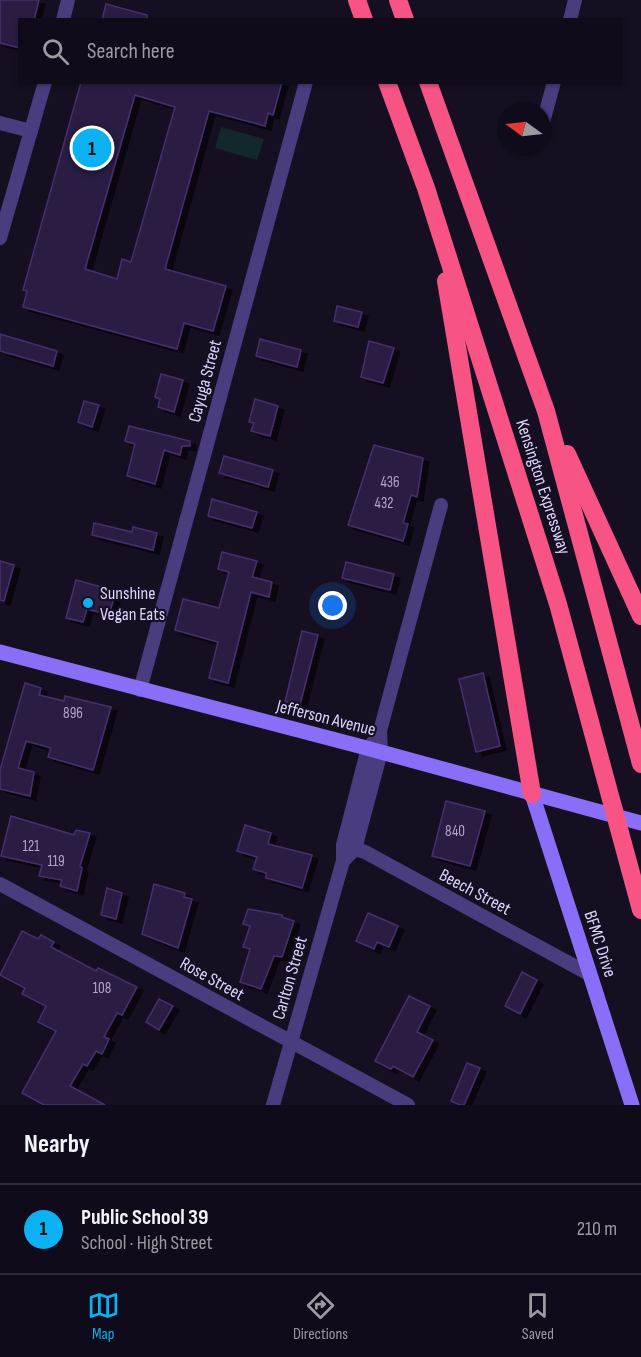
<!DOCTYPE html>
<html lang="en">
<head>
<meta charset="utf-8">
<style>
  :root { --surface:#100b1a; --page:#191423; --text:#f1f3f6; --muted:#9c9ba2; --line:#302b39; --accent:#0bb1f0 }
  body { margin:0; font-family:"Sofia Sans Condensed",sans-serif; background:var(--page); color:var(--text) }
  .compass { position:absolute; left:497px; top:102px; width:54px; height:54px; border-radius:50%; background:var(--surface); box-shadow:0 2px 4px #0004; rotate:285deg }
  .you { position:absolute; left:333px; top:606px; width:21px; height:21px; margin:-15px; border:4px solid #fff; border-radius:50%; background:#1a73e8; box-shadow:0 0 0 9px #1a73e833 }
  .badge { display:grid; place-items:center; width:39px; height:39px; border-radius:50%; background:var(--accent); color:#111; font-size:20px; font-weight:700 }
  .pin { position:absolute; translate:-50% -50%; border:3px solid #fff; box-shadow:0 2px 6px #0006 }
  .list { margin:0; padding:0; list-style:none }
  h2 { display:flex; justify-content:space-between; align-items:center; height:78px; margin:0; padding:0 24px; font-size:26px }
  h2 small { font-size:20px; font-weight:400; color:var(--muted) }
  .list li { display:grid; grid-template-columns:39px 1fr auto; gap:18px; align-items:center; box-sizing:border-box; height:90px; padding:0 24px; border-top:2px solid var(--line) }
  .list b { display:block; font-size:22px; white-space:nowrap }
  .list p { margin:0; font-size:20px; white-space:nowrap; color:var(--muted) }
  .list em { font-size:20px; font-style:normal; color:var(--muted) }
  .icon { flex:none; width:33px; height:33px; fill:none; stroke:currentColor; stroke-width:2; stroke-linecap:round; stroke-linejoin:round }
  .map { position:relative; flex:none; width:641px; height:1105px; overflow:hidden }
  .search { position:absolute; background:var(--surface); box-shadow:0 2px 4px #0004; left:18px; right:18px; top:18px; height:66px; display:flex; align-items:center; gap:15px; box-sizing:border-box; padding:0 21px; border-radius:0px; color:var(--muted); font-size:22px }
  .sheet { height:168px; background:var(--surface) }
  nav { display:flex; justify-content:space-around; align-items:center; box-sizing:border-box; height:84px; border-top:2px solid var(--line); background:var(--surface); font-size:16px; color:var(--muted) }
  nav a { display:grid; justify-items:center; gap:3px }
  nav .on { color:var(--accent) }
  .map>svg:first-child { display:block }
</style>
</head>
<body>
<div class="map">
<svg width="641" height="1105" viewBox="0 0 641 1105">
  <defs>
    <filter id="shadow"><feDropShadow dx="6" dy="4" stdDeviation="0" flood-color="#0009"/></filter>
  </defs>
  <rect width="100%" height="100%" fill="#160f22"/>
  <polygon fill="#12282c" points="221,127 264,139 257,160 215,148"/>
  <g fill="#2b1c43" stroke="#472f6d" stroke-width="1.5" fill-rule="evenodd" filter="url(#shadow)">
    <polygon points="0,0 39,0 34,20 20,20 20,48 0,43"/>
    <polygon points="106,4 147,15 147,20 102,20"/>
    <path d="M81,82h201l-9,33 -5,-2 -3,13 -56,-15 -44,158 61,17 -13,45 -29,-8 -7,26 -154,-42 4,-16 -4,-1zM135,95l40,12 -44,155 -9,-3 -5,20 -32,-10z"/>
    <polygon points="337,306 362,312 358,327 334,321"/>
    <polygon points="0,334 57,351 53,366 0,351"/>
    <polygon points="260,339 301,350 297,367 256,356"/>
    <polygon points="369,341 394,348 383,383 361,377"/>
    <polygon points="161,374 183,380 174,412 158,407 160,399 155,397"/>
    <polygon points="255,399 278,406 270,436 251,431 254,423 249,422"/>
    <polygon points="84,401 99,405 92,427 78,422"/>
    <polygon points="129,426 190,441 190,446 182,446 180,455 164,450 155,484 127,476 135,444 125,441"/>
    <polygon points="374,445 423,458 417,497 411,495 403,523 408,524 403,541 348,525"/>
    <polygon points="224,456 273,470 268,487 219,473"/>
    <polygon points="212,499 257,512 252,528 208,516"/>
    <polygon points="94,523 132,532 133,527 157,533 153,550 92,535"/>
    <polygon points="222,552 257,561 252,577 272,582 269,597 251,592 228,683 209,678 218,642 175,630 183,599 219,608 229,572 218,569"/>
    <polygon points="0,561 14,565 4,601 0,600"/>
    <polygon points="346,562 394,574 390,590 342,578"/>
    <polygon points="76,580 116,591 109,615 87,609 83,622 66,618"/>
    <polygon points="302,631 318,635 300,705 285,702"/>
    <polygon points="483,673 500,746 476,752 459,679"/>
    <polygon points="25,683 41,688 39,695 64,701 65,696 111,707 93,770 48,757 51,748 26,741 18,768 34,772 30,796 0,789 0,770"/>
    <polygon points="446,801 485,811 470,866 432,856"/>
    <polygon points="11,816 74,835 76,830 90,833 80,866 82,868 77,891 60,886 62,880 39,876 42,865 1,856"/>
    <polygon points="245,825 271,833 268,844 312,855 302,888 266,878 266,873 253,869 257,857 237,851"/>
    <polygon points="154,884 185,893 184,897 192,899 178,948 142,934"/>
    <polygon points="107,888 122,893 116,919 101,915"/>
    <polygon points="248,909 282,915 282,917 294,921 282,957 274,956 261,989 240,982 250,949 243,947 250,926 243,924"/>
    <polygon points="368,913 398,926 389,947 377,942 374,949 356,941"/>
    <polygon points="22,931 38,939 41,935 54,942 51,947 96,971 98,968 137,987 122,1015 117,1013 104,1037 109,1039 102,1054 96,1051 87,1066 83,1064 70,1086 105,1105 44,1105 22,1093 56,1031 38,1022 46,1006 22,994 25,988 0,975"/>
    <polygon points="522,972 537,980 520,1014 505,1006"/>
    <polygon points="409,996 430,1006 417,1032 433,1040 413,1077 393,1066 391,1069 375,1061"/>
    <polygon points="159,999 173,1006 159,1030 146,1022"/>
    <polygon points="467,1063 480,1068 464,1105 460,1105 451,1101"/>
  </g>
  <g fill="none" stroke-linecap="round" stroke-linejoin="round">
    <g stroke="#4b3c7f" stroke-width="14">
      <polyline points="63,20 68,0"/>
      <polyline points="570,20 575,0"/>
      <polyline points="0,123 31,131"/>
      <polyline points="542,126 554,82"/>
      <polyline points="0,238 45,82"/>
      <polyline points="140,690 306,82"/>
      <polyline points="347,846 365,852 589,974"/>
      <polyline points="343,861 355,849 381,752 380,731 441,505"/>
      <polyline points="0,884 408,1105"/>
      <polyline points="273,1105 343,861 343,845 368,748 379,736"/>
    </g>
    <g stroke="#8a6ef8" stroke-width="15">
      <polyline points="0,652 359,746 641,823"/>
      <polyline points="532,794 632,1105"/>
    </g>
    <g stroke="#f75485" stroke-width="18">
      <polyline points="357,0 364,20"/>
      <polyline points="398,0 405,20"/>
      <polyline points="387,82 426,188 558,604 641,910"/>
      <polyline points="428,82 546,411 641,764"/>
      <polyline points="446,281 532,794"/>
      <polyline points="567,454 641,616"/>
    </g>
  </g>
  <circle fill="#0bb1f0" stroke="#160f22" stroke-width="2" cx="88" cy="603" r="6"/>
  <g text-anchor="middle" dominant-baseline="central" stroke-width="4.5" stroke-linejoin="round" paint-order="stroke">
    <g font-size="15" fill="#b2a5ce">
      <text x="390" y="482">436</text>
      <text x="384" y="503">432</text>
      <text x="73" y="713">896</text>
      <text x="455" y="831">840</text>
      <text x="31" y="846">121</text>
      <text x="56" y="861">119</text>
      <text x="102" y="988">108</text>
    </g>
    <g font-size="18" fill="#dfd3fd" stroke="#160f22">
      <text transform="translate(205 381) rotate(-75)">Cayuga Street</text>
      <text transform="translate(543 487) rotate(72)">Kensington Expressway</text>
      <text transform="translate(326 718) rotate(14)">Jefferson Avenue</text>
      <text transform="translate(475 892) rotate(28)">Beech Street</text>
      <text transform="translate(600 944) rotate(72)">BFMC Drive</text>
      <text transform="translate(290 978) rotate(-74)">Carlton Street</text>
      <text transform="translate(212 979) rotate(29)">Rose Street</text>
    </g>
    <g font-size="18" fill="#dfd3fd" stroke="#160f22" text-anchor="start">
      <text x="100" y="593">Sunshine<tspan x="100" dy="21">Vegan Eats</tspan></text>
    </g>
  </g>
</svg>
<svg class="compass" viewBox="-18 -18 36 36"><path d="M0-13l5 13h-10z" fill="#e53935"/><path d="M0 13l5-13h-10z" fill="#9c9ba2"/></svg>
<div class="you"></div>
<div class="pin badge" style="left:92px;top:148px">1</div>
<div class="search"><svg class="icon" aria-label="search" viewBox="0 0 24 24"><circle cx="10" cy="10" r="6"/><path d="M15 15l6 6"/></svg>Search here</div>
</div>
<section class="sheet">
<h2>Nearby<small></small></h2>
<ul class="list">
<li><span class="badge">1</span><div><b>Public School 39</b><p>School · High Street</p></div><em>210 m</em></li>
</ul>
</section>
<nav>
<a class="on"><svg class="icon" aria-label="map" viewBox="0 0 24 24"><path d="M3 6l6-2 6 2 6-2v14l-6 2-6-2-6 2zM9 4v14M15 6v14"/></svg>Map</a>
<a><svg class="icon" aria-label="directions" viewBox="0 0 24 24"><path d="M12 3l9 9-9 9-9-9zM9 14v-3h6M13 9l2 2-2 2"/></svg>Directions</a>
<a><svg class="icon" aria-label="saved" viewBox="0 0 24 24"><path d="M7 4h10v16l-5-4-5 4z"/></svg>Saved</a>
</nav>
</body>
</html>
